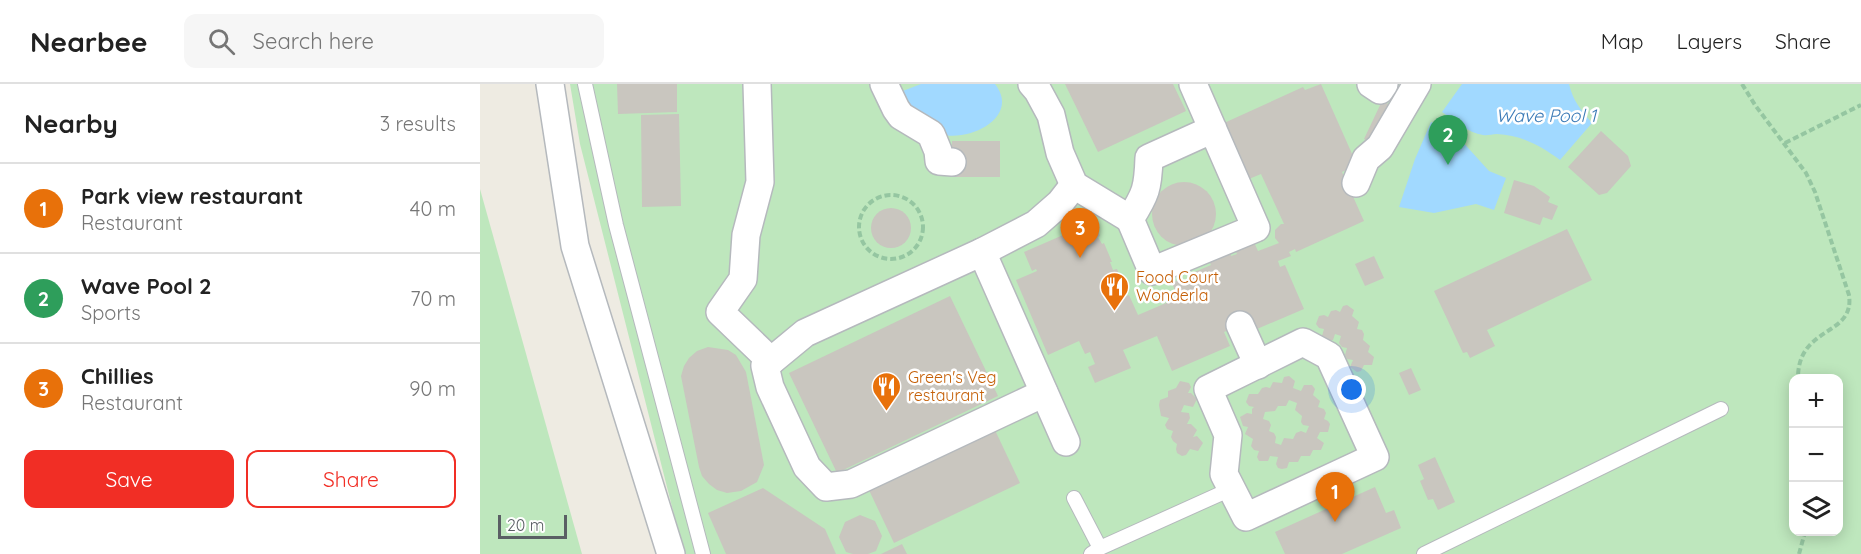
<!DOCTYPE html>
<html lang="en">
<head>
<meta charset="utf-8">
<style>
  :root { --surface:#fff; --page:#f6f6f6; --text:#222; --muted:#767676; --line:#e0e0e0; --accent:#f12e25 }
  body { margin:0; font-family:Quicksand,sans-serif; background:var(--page); color:var(--text) }
  .controls { position:absolute; right:18px; bottom:18px; display:grid; overflow:hidden; border-radius:12px; box-shadow:0 3px 15px #0003 }
  .controls button { width:54px; height:54px; display:grid; place-items:center; padding:0; border:0; border-bottom:2px solid var(--line); background:var(--surface); color:var(--text); font:30px sans-serif }
  .scale { position:absolute; left:18px; bottom:15px; width:69px; box-sizing:border-box; padding-left:6px; border:3px solid #5a5f64; border-top:0; font-size:16px; line-height:21px; white-space:nowrap; color:#5a5f64; -webkit-text-stroke:4px #fff; paint-order:stroke }
  .you { position:absolute; left:872px; top:306px; width:21px; height:21px; margin:-15px; border:4px solid #fff; border-radius:50%; background:#1a73e8; box-shadow:0 0 0 9px #1a73e833 }
  .badge { display:grid; place-items:center; width:39px; height:39px; border-radius:50%; background:var(--accent); color:#fff; font-size:20px; font-weight:700 }
  .pin { position:absolute; translate:-50% -50px; filter:drop-shadow(0 2px 3px #0008) }
  .pin::after { content:''; position:absolute; top:32px; width:21px; height:18px; background:inherit; clip-path:polygon(0 0,100% 0,50% 100%) }
  .list { margin:0; padding:0; list-style:none }
  h2 { display:flex; justify-content:space-between; align-items:center; height:78px; margin:0; padding:0 24px; font-size:26px }
  h2 small { font-size:20px; font-weight:400; color:var(--muted) }
  .list li { display:grid; grid-template-columns:39px 1fr auto; gap:18px; align-items:center; box-sizing:border-box; height:90px; padding:0 24px; border-top:2px solid var(--line) }
  .list b { display:block; font-size:22px; white-space:nowrap }
  .list p { margin:0; font-size:20px; white-space:nowrap; color:var(--muted) }
  .list em { font-size:20px; font-style:normal; color:var(--muted) }
  .actions { display:flex; gap:12px; padding:18px 24px }
  .actions a { flex:1; padding:14px 0; border:2px solid var(--accent); border-radius:12px; text-align:center; font-size:21px; color:var(--accent) }
  .actions .main { background:var(--accent); color:#fff }
  .icon { flex:none; width:33px; height:33px; fill:none; stroke:currentColor; stroke-width:2; stroke-linecap:round; stroke-linejoin:round }
  .map { position:relative; flex:none; width:1381px; height:470px; overflow:hidden }
  header { display:flex; align-items:center; gap:36px; box-sizing:border-box; height:84px; padding:0 30px; background:var(--surface); border-bottom:2px solid var(--line) }
  header strong { font-size:28px }
  nav { display:flex; gap:33px; margin-inline-start:auto; font-size:21px }
  .search { width:420px; height:54px; background:var(--page); display:flex; align-items:center; gap:15px; box-sizing:border-box; padding:0 21px; border-radius:12px; color:var(--muted); font-size:22px }
  main { display:flex }
  aside { flex:1; background:var(--surface) }
  .map>svg:first-child { display:block }
</style>
</head>
<body>
<header>
<strong>Nearbee</strong>
<div class="search"><svg class="icon" aria-label="search" viewBox="0 0 24 24"><circle cx="10" cy="10" r="6"/><path d="M15 15l6 6"/></svg>Search here</div>
<nav><a>Map</a><a>Layers</a><a>Share</a></nav>
</header>
<main>
<aside>
<h2>Nearby<small>3 results</small></h2>
<ul class="list">
<li><span class="badge" style="background:#e8710a">1</span><div><b>Park view restaurant</b><p>Restaurant</p></div><em>40 m</em></li>
<li><span class="badge" style="background:#2e9e5b">2</span><div><b>Wave Pool 2</b><p>Sports</p></div><em>70 m</em></li>
<li><span class="badge" style="background:#e8710a">3</span><div><b>Chillies</b><p>Restaurant</p></div><em>90 m</em></li>
</ul>
<div class="actions"><a class="main">Save</a><a>Share</a></div>
</aside>
<div class="map">
<svg width="1381" height="470" viewBox="0 0 1381 470">
  <rect width="100%" height="100%" fill="#eeebe2"/>
  <g fill="#bee7bd" fill-rule="evenodd">
    <path d="M90,0h1291v470h-1177l-104,-410zM1314,294h44v154h-44z"/>
    <polygon points="0,105 102,470 0,470"/>
  </g>
  <g fill="#a1d9ff">
    <path d="M441,0h74c26,33 -26,59 -55,50 -10,-3 -36,-31 -45,-40z"/>
    <path d="M982,0h107c4,17 12,26 23,39l-32,37c-19,-14 -39,-25 -63,-26 -5,0 -10,2 -14,1 -15,-2 -29,-15 -41,-23z"/>
    <polygon points="951,38 967,45 980,55 1009,87 1026,94 1014,126 996,120 954,129 919,123 935,75"/>
  </g>
  <g fill="#c9c6bf" fill-rule="evenodd">
    <polygon points="137,0 197,0 197,28 138,30"/>
    <polygon points="585,0 693,0 706,27 618,68"/>
    <polygon points="841,0 877,81 862,88 884,137 816,168 815,165 809,168 811,172 798,177 800,183 805,181 824,225 777,245 773,236 744,248 750,262 692,287 677,252 643,266 651,284 615,299 608,283 615,280 610,268 605,270 599,257 568,271 536,196 557,187 556,185 552,187 544,168 597,145 596,143 613,135 620,152 618,153 622,160 624,159 632,178 630,178 633,186 637,185 645,203 642,204 646,212 649,211 658,231 698,214 692,199 698,196 701,200 712,195 710,190 731,181 729,177 750,168 751,172 757,170 754,164 773,156 778,167 799,159 795,154 795,146 801,140 804,140 781,90 769,95 744,39 823,3 825,6"/>
    <polygon points="902,17 913,22 895,60 884,55"/>
    <polygon points="199,30 201,122 162,123 161,31"/>
    <polygon points="1121,47 1148,72 1151,82 1127,109 1119,111 1088,83"/>
    <rect x="472" y="57" width="48" height="36"/>
    <polygon points="1034,96 1054,102 1070,113 1068,118 1078,122 1072,136 1063,133 1060,141 1024,129"/>
    <circle cx="704" cy="130" r="32"/>
    <circle cx="411" cy="144" r="20"/>
    <polygon points="1087,145 1112,196 1007,246 1015,262 990,274 987,268 983,269 954,207"/>
    <polygon points="894,172 904,194 885,202 875,180"/>
    <polygon points="470,212 518,312 357,389 309,289"/>
    <polygon points="867,221 874,226 872,232 879,238 877,245 882,246 884,250 883,256 890,262 888,268 894,273 892,281 884,281 881,287 877,288 870,283 873,276 867,275 865,271 867,264 862,263 859,259 861,252 855,250 853,256 844,256 842,252 844,245 839,244 836,240 839,232 844,231 848,233 851,227 856,226 860,228 863,222"/>
    <polygon points="228,263 248,266 256,271 266,288 284,381 277,398 261,407 247,409 237,406 229,400 222,392 219,383 201,292 204,282 209,274 217,267"/>
    <polygon points="931,284 941,306 929,311 919,289"/>
    <path d="M809,292l6,5 -2,7 8,3 3,-6h8l3,4 -2,6 7,6 -2,6 6,2 2,4 -2,6 4,2 2,3 -2,8h-8l-3,6 7,5 -3,7h-8l-3,6h-9l-3,6h-9l-2,6 -5,1 -4,-1 -2,-4 2,-7 -8,-1 -2,5h-9l-2,-4 2,-6 -5,-1 -3,-4 2,-7 -8,-5 3,-7 -5,-1 -3,-9 7,-4 5,1v-5l2,-2 -5,-1 -3,-4 3,-8h9l4,-6 4,-1 4,1 3,-6 9,1 2,-6zM809,316l8,3 -2,7 7,6 -1,6 2,3 6,1 -3,7 -5,-2 -5,2 -3,6 -9,-1 -3,7 -6,-2 1,-6 -2,-4 -5,-2 2,-6 -2,-4 -6,-2 2,-7 10,-1 3,-5h8z"/>
    <polygon points="700,297 709,299 711,303 708,309 711,309 717,315 713,323 704,321 701,328 709,329 710,334 707,340 711,340 717,346 713,353 717,352 723,359 718,367 710,365 706,371 702,372 697,369 696,365 697,360 693,357 691,353 693,347 687,345 685,341 689,334 681,332 679,321 680,316 688,313 688,307 696,304"/>
    <polygon points="514,344 540,399 414,459 388,404"/>
    <polygon points="955,373 975,418 958,426 953,415 948,416 940,397 944,395 938,381"/>
    <polygon points="895,403 906,429 914,426 921,444 862,470 805,470 795,448"/>
    <polygon points="283,404 345,445 356,470 246,470 228,429"/>
    <polygon points="380,431 395,437 402,452 396,467 388,470 373,470 366,468 359,453 365,438"/>
    <polygon points="422,460 427,470 401,470"/>
  </g>
  <g fill="none" stroke-linecap="round" stroke-linejoin="round">
    <defs>
      <g id="lane">
        <polyline points="105,0 136,141 223,470"/>
        <polyline points="594,414 620,464"/>
        <polyline points="611,470 620,464 751,405"/>
        <polyline points="944,470 1241,325"/>
      </g>
      <g id="street">
        <polyline points="70,0 95,162 191,470"/>
        <polyline points="277,0 280,98 266,151 263,195 240,228 291,277"/>
        <polyline points="404,0 416,25 421,32 451,50 458,67 459,77 472,78"/>
        <polyline points="552,0 558,7 571,31 580,69 594,101 650,135"/>
        <path d="M713,0l63,144 -104,43 -22,-52c16,-25 18,-31 19,-61l64,-29"/>
        <polyline points="891,0 900,6 904,0"/>
        <polyline points="876,99 886,75 900,63 937,0"/>
        <polyline points="502,168 586,358"/>
        <polyline points="760,241 778,281"/>
        <polygon points="823,258 849,272 895,373 766,433 744,390 748,351 728,305"/>
        <polyline points="564,309 371,400 346,403 327,383 290,303 285,282 325,249 502,168 556,140 580,119 594,101"/>
      </g>
    </defs>
    <use href="#lane" stroke="#b5b9bd" stroke-width="16"/>
    <use href="#street" stroke="#b5b9bd" stroke-width="30"/>
    <g stroke="#95c6a1" stroke-width="4" stroke-dasharray="6 3" stroke-linecap="butt">
      <path d="M1262,0l13,21 51,68 9,19 34,103c6,42 -51,30 -51,83"/>
      <polyline points="1305,59 1381,21"/>
      <circle cx="411" cy="143" r="32"/>
      <polyline points="1319,470 1325,448"/>
    </g>
    <use href="#lane" stroke="#fff" stroke-width="14"/>
    <use href="#street" stroke="#fff" stroke-width="27"/>
  </g>
  <defs>
    <symbol id="restaurant-pin" viewBox="-11 -11 22 30"><path d="M0 17L-7.5 6A9.5 9.5 0 1 1 7.5 6Z" fill="#e8710a" stroke="#fff"/><path d="M-5-6h1v4h1v-4h1v4h1v-4h1v5L-1.5 .5V6h-2V.5L-5-1ZM5-6V6H3V1.5H1.5Q1.5-4 5-6Z" fill="#fff"/></symbol>
  </defs>
  <g fill-rule="evenodd">
    <use href="#restaurant-pin" x="618" y="186" width="33" height="45"/>
    <use href="#restaurant-pin" x="390" y="286" width="33" height="45"/>
  </g>
  <g text-anchor="middle" dominant-baseline="central" stroke-width="5" stroke-linejoin="round" paint-order="stroke">
    <g font-size="16" fill="#c56008" stroke="#fff" text-anchor="start">
      <text x="656" y="193">Food Court<tspan x="656" dy="18">Wonderla</tspan></text>
      <text x="428" y="293">Green's Veg<tspan x="428" dy="18">restaurant</tspan></text>
    </g>
    <g font-size="18" font-style="italic" fill="#3a7ab6" stroke="#fff">
      <text x="1066" y="31">Wave Pool 1</text>
    </g>
  </g>
</svg>
<div class="controls">
<button>+</button>
<button>−</button>
<button><svg class="icon" aria-label="layers" viewBox="0 0 24 24"><path d="M12 4l9 5-9 5-9-5zM3 14l9 5 9-5"/></svg></button>
</div>
<div class="scale">20 m</div>
<div class="you"></div>
<div class="pin badge" style="left:855px;top:438px;background:#e8710a">1</div>
<div class="pin badge" style="left:968px;top:81px;background:#2e9e5b">2</div>
<div class="pin badge" style="left:600px;top:174px;background:#e8710a">3</div>
</div>
</main>
</body>
</html>
